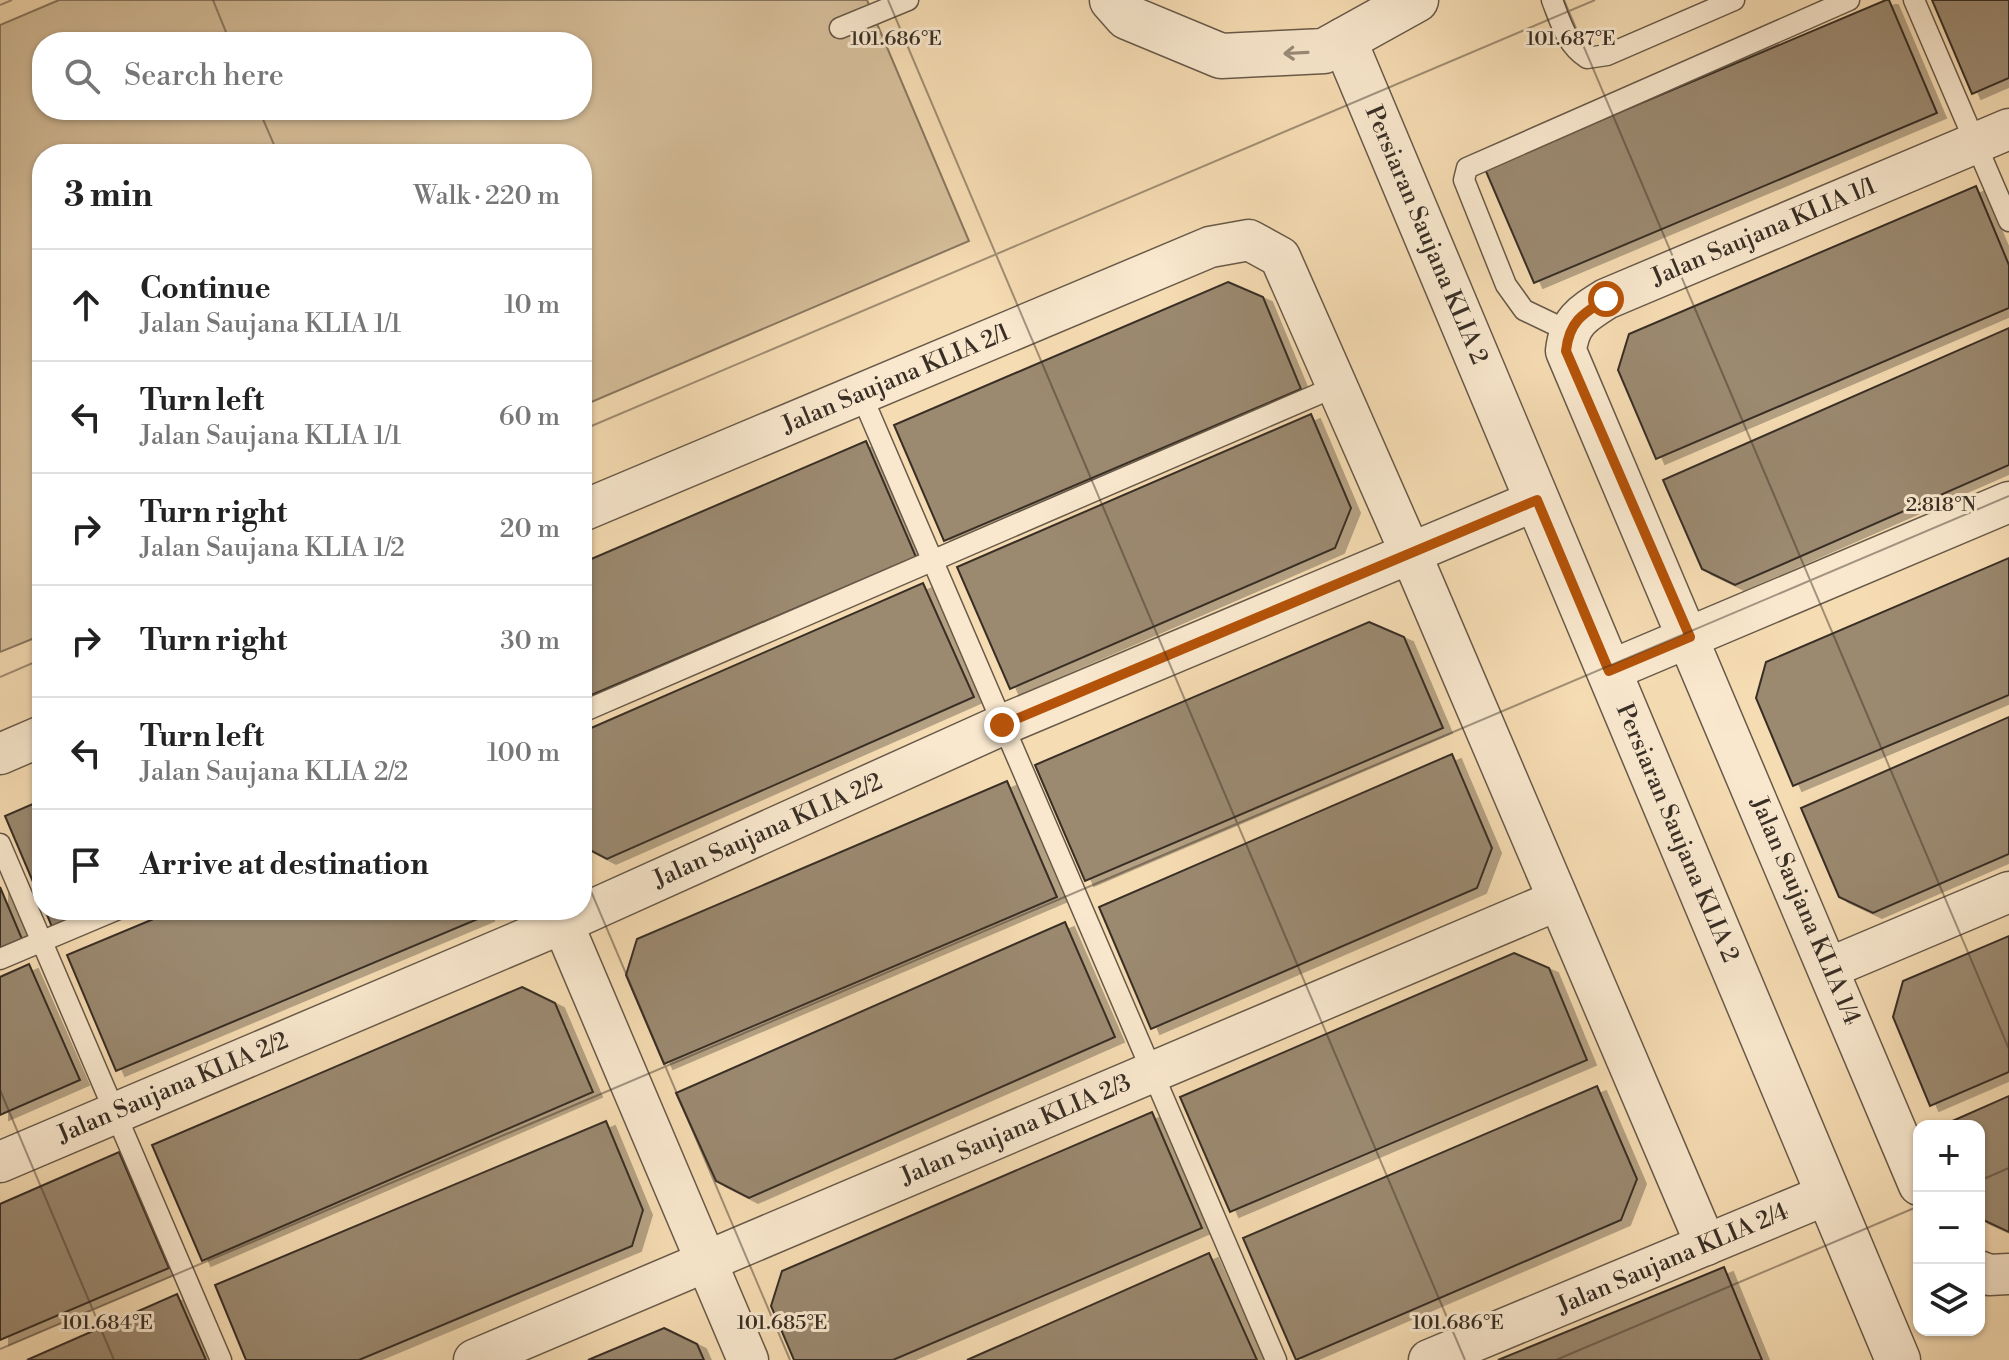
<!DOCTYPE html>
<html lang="en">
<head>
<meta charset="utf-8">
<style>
  :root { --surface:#fff; --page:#f6f6f6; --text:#222; --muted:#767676; --line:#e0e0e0 }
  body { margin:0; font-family:"Libre Bodoni",serif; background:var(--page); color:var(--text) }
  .controls { position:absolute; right:24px; bottom:24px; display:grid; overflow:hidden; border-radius:16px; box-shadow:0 2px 6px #0004 }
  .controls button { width:72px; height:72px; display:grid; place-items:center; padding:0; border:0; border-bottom:2px solid var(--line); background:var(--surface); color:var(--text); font:40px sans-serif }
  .stop { position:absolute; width:24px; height:24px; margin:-18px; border:6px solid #b45309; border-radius:50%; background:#fff }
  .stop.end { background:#b45309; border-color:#fff; box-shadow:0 2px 8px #0008 }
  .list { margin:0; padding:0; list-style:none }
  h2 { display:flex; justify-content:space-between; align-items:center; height:104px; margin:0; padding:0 32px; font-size:34px }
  h2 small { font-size:26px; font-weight:400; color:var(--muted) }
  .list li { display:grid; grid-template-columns:52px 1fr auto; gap:24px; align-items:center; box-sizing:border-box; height:112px; padding:0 32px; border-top:2px solid var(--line) }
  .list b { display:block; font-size:30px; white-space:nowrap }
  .list p { margin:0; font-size:26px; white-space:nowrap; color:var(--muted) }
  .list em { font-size:26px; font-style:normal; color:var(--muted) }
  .icon { flex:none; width:44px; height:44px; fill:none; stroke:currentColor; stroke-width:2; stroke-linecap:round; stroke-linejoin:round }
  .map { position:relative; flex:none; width:2009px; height:1360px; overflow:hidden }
  .search { position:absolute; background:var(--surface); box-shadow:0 2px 6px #0004; left:32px; top:32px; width:560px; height:88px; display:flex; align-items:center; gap:20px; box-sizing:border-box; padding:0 28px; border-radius:32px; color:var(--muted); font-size:30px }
  .panel { position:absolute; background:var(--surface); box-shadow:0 2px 6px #0004; left:32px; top:144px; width:560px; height:776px; border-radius:32px }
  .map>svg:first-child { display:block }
</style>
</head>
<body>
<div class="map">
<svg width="2009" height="1360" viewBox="0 0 2009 1360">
  <defs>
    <filter id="shadow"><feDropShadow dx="9" dy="5" stdDeviation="0" flood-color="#0004"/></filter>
  </defs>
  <rect width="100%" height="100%" fill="#f6dcb3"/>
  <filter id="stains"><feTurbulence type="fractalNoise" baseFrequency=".0025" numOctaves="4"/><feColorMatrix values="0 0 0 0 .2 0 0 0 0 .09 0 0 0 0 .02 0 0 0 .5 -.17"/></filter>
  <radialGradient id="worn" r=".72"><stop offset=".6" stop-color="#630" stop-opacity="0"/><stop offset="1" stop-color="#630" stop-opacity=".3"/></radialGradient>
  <path fill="#d6bf9b" stroke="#887760" stroke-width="2" fill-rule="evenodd" d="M59,0h808l102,241 -387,165v-252h-540v481l-42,17v-627zM42,42h540v68h-540z"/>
  <g fill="#9b896f" stroke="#392f26" stroke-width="2" filter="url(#shadow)">
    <polygon points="1886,0 1889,0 1937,113 1534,283 1485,169"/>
    <polygon points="1932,0 2009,0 2009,78 1972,94"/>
    <polygon points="1976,186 2009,265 2009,308 1656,459 1618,370 1629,334"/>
    <polygon points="1228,282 1263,297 1301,389 944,541 894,425"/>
    <polygon points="2009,328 2009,465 1735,585 1702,569 1663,480"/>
    <polygon points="1311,414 1351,508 1335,548 1010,689 957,567"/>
    <polygon points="866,441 916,557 582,699 582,563"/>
    <polygon points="2009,558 2009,695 1793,786 1756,698 1766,662"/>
    <polygon points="923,583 974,697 607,859 582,846 582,732"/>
    <polygon points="1369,622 1404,637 1443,728 1085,881 1035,765"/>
    <polygon points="2009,717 2009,854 1873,913 1839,897 1801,808"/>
    <polygon points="1452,754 1492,848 1477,888 1151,1029 1099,907"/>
    <polygon points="1007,781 1057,897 664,1064 626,975 637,939"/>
    <polygon points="42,800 42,903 5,816"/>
    <polygon points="0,887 22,939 0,948"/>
    <polygon points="45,910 106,910 54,932"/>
    <polygon points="175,910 487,910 485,916 116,1071 67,955"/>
    <polygon points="1065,922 1115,1037 749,1198 716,1181 676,1093"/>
    <polygon points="2009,936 2009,1072 1930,1106 1893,1017 1903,981"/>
    <polygon points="1514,953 1549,968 1587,1060 1230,1212 1180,1097"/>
    <polygon points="29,964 80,1080 0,1115 0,977"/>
    <polygon points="522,987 555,1003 593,1092 202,1261 152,1145"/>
    <polygon points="1597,1086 1637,1179 1621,1220 1296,1360 1243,1238"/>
    <polygon points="2009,1096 2009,1232 1979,1218 1979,1126 1941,1126"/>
    <polygon points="1152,1112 1202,1228 893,1360 794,1360 771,1306 782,1271"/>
    <polygon points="606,1121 643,1210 632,1246 359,1360 246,1360 215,1285"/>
    <polygon points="119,1152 169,1268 0,1340 0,1204"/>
    <polygon points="1209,1253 1257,1360 967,1360"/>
    <polygon points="1724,1267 1762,1360 1498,1360"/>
    <polygon points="177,1294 206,1360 27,1360"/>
    <polygon points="664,1328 697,1344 704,1360 588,1360"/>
  </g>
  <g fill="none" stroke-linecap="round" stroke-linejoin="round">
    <defs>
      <g id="service">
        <path d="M1552,0c9,23 14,44 35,58l20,-3 127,-55"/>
        <polyline points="1914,0 2009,221"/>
        <polyline points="840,28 908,0"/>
        <polyline points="1568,331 1524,310 1506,285 1464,180 1467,168 1849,0"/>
        <polyline points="861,394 1276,1360"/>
        <polyline points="582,712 1337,386"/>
        <polyline points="0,844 221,1360"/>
        <polyline points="0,959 116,910"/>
      </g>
      <g id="minor">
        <polyline points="582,511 1210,247 1249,240 1280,257 1410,552 1706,1245"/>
        <polyline points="1609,671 2009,502"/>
        <polyline points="0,754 42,736"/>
        <polyline points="557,910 748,1360"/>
        <polyline points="1829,968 2009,892"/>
        <polyline points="0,1162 563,923 1002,725 1537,500"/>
        <path d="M1919,1185l-353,-834c3,-29 16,-37 40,-52l403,-170"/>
        <polyline points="1979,1271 1989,1275 2009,1274"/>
        <polyline points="474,1360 1558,900"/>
        <polyline points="1429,1360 1828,1194"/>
      </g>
      <g id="tertiary">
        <polyline points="1112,0 1127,17 1221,56 1324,51 1416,0"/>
        <polyline points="1344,40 1898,1360"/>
      </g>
    </defs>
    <use href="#service" stroke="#685a49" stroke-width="23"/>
    <use href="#minor" stroke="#685a49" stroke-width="43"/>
    <use href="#tertiary" stroke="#685a49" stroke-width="47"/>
    <use href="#service" stroke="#f9e8ce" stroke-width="20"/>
    <use href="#minor" stroke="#f9e8ce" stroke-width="40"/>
    <use href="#tertiary" stroke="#f9e8ce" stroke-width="44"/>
  </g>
  <defs><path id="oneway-shaft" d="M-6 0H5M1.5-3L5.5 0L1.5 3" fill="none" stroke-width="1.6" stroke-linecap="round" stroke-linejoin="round" transform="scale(2)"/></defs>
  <use stroke="#998c7a" href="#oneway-shaft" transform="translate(1296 53) rotate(177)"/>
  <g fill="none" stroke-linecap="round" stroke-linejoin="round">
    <path stroke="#b45309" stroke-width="10" d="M1002,725l535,-225 72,171 81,-34 -124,-286c3,-29 16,-37 40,-52"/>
  </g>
  <path fill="none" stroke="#392f26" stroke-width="2" stroke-opacity="0.45" d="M213,0l17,42M888,0l577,1360M1564,0l445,1049M0,5l12,-5M259,110l19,44M582,430l1013,-430M0,677l42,-18M582,870l208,490M0,1090l114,270M1979,1181l30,-13M0,1349l2009,-853M1556,1360l363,-154"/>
  <g text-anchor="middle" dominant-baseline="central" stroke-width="6" stroke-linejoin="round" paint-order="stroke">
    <g font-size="24" fill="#392f26" stroke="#f9e8ce">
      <text transform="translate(1764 232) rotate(-23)">Jalan Saujana KLIA 1/1</text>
      <text transform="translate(1426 235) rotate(67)">Persiaran Saujana KLIA 2</text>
      <text transform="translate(896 379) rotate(-23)">Jalan Saujana KLIA 2/1</text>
      <text transform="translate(768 831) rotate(-24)">Jalan Saujana KLIA 2/2</text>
      <text transform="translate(1677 833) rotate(67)">Persiaran Saujana KLIA 2</text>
      <text transform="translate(1805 911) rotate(67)">Jalan Saujana KLIA 1/4</text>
      <text transform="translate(173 1088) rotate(-23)">Jalan Saujana KLIA 2/2</text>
      <text transform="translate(1016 1130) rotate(-23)">Jalan Saujana KLIA 2/3</text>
      <text transform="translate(1673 1259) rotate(-23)">Jalan Saujana KLIA 2/4</text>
    </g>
  </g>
  <g font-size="20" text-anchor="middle" fill="#392f26" stroke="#f9e8ce" stroke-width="6" stroke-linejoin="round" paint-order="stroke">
    <text x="896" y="45">101.686°E</text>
    <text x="1571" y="45">101.687°E</text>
    <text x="1941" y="511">2.818°N</text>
    <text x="107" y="1329">101.684°E</text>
    <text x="782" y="1329">101.685°E</text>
    <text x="1458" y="1329">101.686°E</text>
  </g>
  <rect width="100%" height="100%" filter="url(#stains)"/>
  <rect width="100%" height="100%" fill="url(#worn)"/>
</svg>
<div class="controls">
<button>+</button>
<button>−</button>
<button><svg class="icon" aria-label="layers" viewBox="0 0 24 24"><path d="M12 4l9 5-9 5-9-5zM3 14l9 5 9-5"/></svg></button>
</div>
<div class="stop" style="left:1606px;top:299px"></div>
<div class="stop end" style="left:1002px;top:725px"></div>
<div class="search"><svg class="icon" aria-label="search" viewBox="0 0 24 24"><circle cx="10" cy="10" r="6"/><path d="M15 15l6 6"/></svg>Search here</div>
<section class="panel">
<h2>3 min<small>Walk · 220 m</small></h2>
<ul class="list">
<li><svg class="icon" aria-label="ahead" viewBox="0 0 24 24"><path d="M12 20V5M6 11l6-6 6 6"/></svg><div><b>Continue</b><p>Jalan Saujana KLIA 1/1</p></div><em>10 m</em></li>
<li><svg class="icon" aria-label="left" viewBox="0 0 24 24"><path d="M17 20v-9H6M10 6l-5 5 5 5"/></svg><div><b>Turn left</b><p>Jalan Saujana KLIA 1/1</p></div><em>60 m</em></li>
<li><svg class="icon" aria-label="right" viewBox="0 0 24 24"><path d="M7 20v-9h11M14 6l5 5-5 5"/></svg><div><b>Turn right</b><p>Jalan Saujana KLIA 1/2</p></div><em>20 m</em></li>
<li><svg class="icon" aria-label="right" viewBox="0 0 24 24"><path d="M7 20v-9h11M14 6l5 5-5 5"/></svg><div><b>Turn right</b></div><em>30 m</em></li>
<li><svg class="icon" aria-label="left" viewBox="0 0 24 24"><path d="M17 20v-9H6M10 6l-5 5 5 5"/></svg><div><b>Turn left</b><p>Jalan Saujana KLIA 2/2</p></div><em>100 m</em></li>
<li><svg class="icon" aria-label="arrive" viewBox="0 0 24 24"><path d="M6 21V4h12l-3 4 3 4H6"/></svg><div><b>Arrive at destination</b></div></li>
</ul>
</section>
</div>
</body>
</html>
